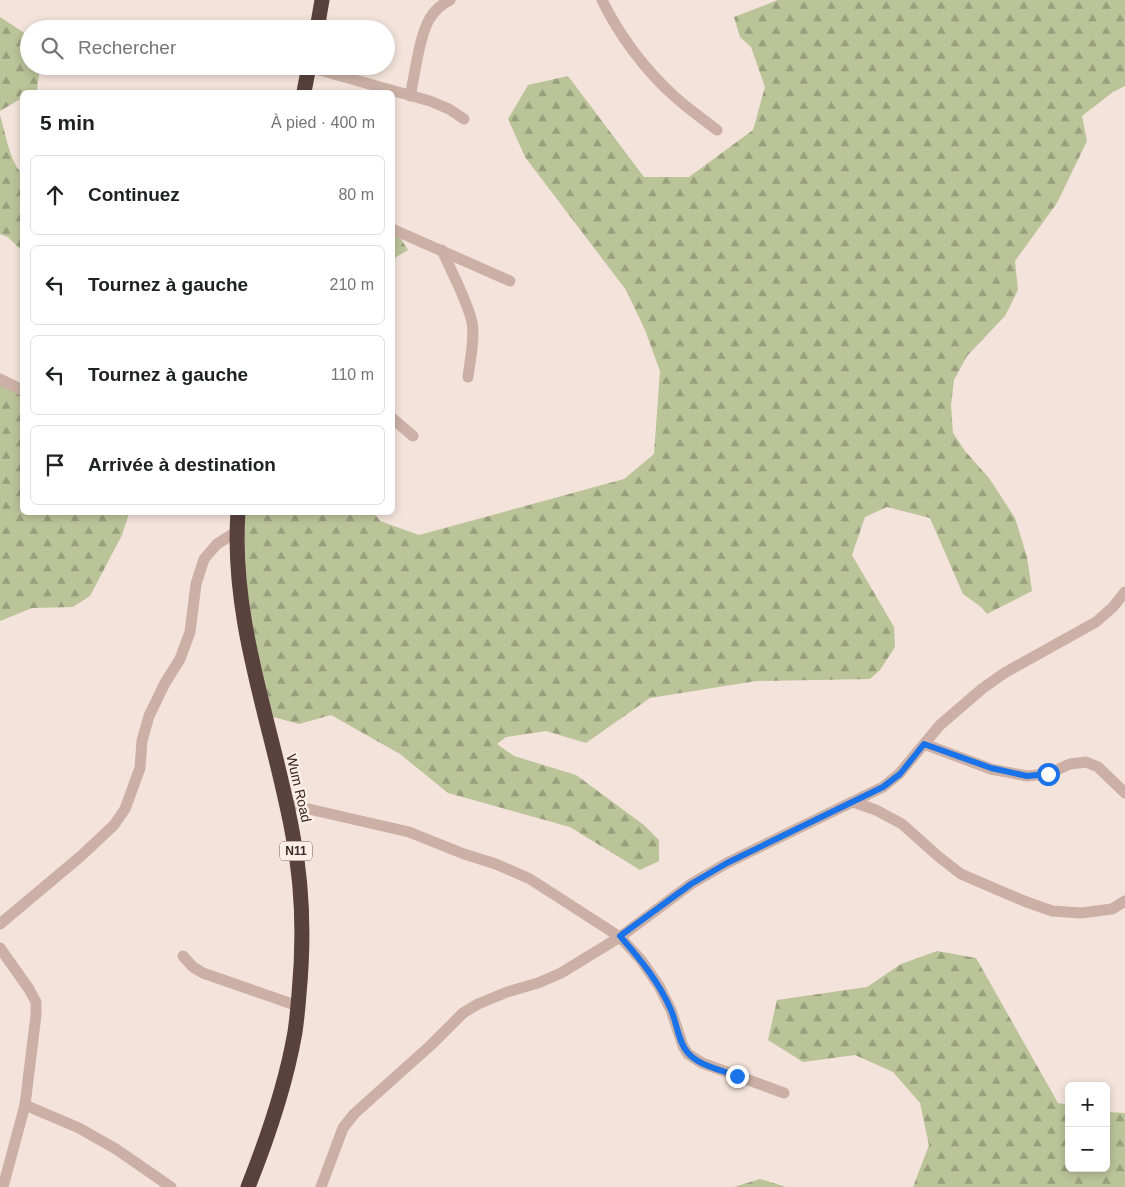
<!DOCTYPE html>
<html lang="fr">
<head>
<meta charset="utf-8">
<style>
  :root { --surface:#fff; --page:#f6f6f6; --text:#202124; --muted:#757577; --line:#e0e0e0 }
  body { margin:0; font-family:Helvetica,sans-serif; background:var(--page); color:var(--text) }
  .controls { position:absolute; right:15px; bottom:15px; display:grid; overflow:hidden; border-radius:8px; box-shadow:0 2px 8px #0003 }
  .controls button { width:45px; height:45px; display:grid; place-items:center; padding:0; border:0; border-bottom:1px solid var(--line); background:var(--surface); color:var(--text); font:25px sans-serif }
  .stop { position:absolute; width:15px; height:15px; margin:-11px; border:4px solid #1a73e8; border-radius:50%; background:#fff }
  .stop.end { background:#1a73e8; border-color:#fff; box-shadow:0 1px 5px #0008 }
  .list { margin:0; padding:0; list-style:none }
  h2 { display:flex; justify-content:space-between; align-items:center; height:65px; margin:0; padding:0 20px; font-size:21px }
  h2 small { font-size:16px; font-weight:400; color:var(--muted) }
  .list li { display:grid; grid-template-columns:32px 1fr auto; gap:15px; align-items:center; box-sizing:border-box; height:80px; margin:0 10px 10px; padding:0 10px; border:1px solid var(--line); border-radius:8px }
  .list b { display:block; font-size:19px; white-space:nowrap }
  .list em { font-size:16px; font-style:normal; color:var(--muted) }
  .icon { flex:none; width:28px; height:28px; fill:none; stroke:currentColor; stroke-width:2; stroke-linecap:round; stroke-linejoin:round }
  .map { position:relative; flex:none; width:1125px; height:1187px; overflow:hidden }
  .search { position:absolute; background:var(--surface); box-shadow:0 2px 8px #0003; left:20px; top:20px; width:375px; height:55px; display:flex; align-items:center; gap:12px; box-sizing:border-box; padding:0 18px; border-radius:28px; color:var(--muted); font-size:19px }
  .panel { position:absolute; background:var(--surface); box-shadow:0 2px 8px #0003; left:20px; top:90px; width:375px; height:425px; border-radius:8px }
  .map>svg:first-child { display:block }
</style>
</head>
<body>
<div class="map">
<svg width="1125" height="1187" viewBox="0 0 1125 1187">
  <defs>
    <pattern id="forest-firs" width="22" height="20" patternUnits="userSpaceOnUse" patternTransform="scale(1.25)"><rect width="22" height="20" fill="#bbc399"/><path d="M5 1l3.5 6h-7zM16 11l3.5 6h-7z" fill="#999e7d"/></pattern>
  </defs>
  <rect width="100%" height="100%" fill="#f3e3da"/>
  <g fill="url(#forest-firs)">
    <polygon points="778,0 1125,0 1125,86 1113,92 1082,116 1087,141 1057,203 1015,261 1018,290 1005,316 967,356 954,380 951,405 953,433 965,451 989,478 1015,518 1027,557 1032,591 987,614 981,607 963,594 930,518 887,507 865,517 852,555 894,627 895,647 880,670 870,679 756,681 650,698 586,743 546,731 506,737 497,744 514,756 576,775 644,825 659,840 659,861 640,870 570,827 448,793 400,754 331,715 299,724 266,715 250,646 238,513 374,513 380,521 419,535 624,479 654,454 660,371 645,330 626,290 525,157 508,119 528,85 568,76 644,177 689,177 753,130 765,87 751,47 740,37 734,17"/>
    <polygon points="0,17 29,36 29,66 40,66 37,90 32,92 22,92 22,98 0,111"/>
    <path d="M0,115c5,16 10,48 22,58v78l-14,-14 -8,-3z"/>
    <polygon points="393,230 395,230 408,250 393,259"/>
    <polygon points="0,379 22,391 22,512 129,513 122,535 90,596 73,607 32,608 0,621"/>
    <polygon points="937,951 976,958 1058,1103 1069,1105 1069,1168 1106,1168 1106,1112 1125,1113 1125,1187 913,1187 929,1145 920,1103 893,1072 855,1055 803,1062 768,1040 777,1000 867,987 901,964"/>
    <polygon points="760,1179 786,1187 734,1187"/>
  </g>
  <g fill="none" stroke-linecap="round" stroke-linejoin="round">
    <g stroke="#ccb0a5" stroke-width="11">
      <path d="M602,0c17,35 43,70 72,96 13,12 29,23 43,34"/>
      <polyline points="309,67 430,101 449,109 464,119"/>
      <path d="M410,96c5,-21 9,-60 20,-78 5,-8 12,-14 20,-18"/>
      <polyline points="392,229 510,281"/>
      <path d="M442,250c9,21 25,50 30,72 3,17 -2,38 -4,55"/>
      <polyline points="0,379 22,390"/>
      <polyline points="392,418 413,436"/>
      <polyline points="924,744 991,769 1027,776 1048,774 1070,764 1086,762 1098,767 1125,793"/>
      <polyline points="853,802 876,810 902,824 939,857 961,874 1024,901 1052,911 1081,913 1112,909 1125,901"/>
      <polyline points="287,804 409,832 464,854 496,864 530,879 620,937 641,960 659,986 671,1010 683,1046 688,1054 702,1063 784,1093"/>
      <polyline points="0,924 81,856 114,825 125,809 140,768 142,741 149,716 165,683 180,659 190,632 196,584 204,559 217,544 236,532"/>
      <polyline points="0,948 29,989 36,1002 36,1015 25,1105 3,1187"/>
      <polyline points="183,956 193,967 203,973 298,1006"/>
      <polyline points="25,1105 79,1128 116,1149 171,1187"/>
      <polyline points="321,1187 343,1128 354,1114 431,1045 463,1013 478,1004 507,992 538,983 561,973 620,937 691,884 727,863 883,787 899,774 940,725 983,688 1006,672 1096,622 1113,607 1125,592"/>
    </g>
    <g stroke="#59413d" stroke-width="15">
      <polyline points="317,29 322,0"/>
      <polyline points="304,92 309,66"/>
      <path d="M238,512c-8,111 36,217 55,324 10,52 11,105 6,158 -1,12 -2,25 -4,38 -9,52 -27,105 -47,155"/>
    </g>
  </g>
  <g fill="none" stroke-linecap="round" stroke-linejoin="round">
    <path stroke="#1a73e8" stroke-width="6" d="M737,1076c-15,-6 -38,-10 -49,-23 -10,-11 -11,-30 -17,-43 -12,-28 -31,-51 -51,-74l71,-52 36,-21 156,-76 17,-13 24,-30 67,24 36,8 21,-2"/>
  </g>
  <g text-anchor="middle" dominant-baseline="central" stroke-width="5" stroke-linejoin="round" paint-order="stroke">
    <rect fill="#faeee6" stroke="#726460" stroke-width="1" x="280" y="841.5" width="32" height="19" rx="4"/>
    <g font-size="12" font-weight="bold" fill="#372927">
      <text x="296" y="851">N11</text>
    </g>
    <g font-size="14" fill="#372927" stroke="#faeee6">
      <text transform="translate(299 788) rotate(77)">Wum Road</text>
    </g>
  </g>
</svg>
<div class="controls">
<button>+</button>
<button>−</button>
</div>
<div class="stop" style="left:1048px;top:774px"></div>
<div class="stop end" style="left:737px;top:1076px"></div>
<div class="search"><svg class="icon" aria-label="search" viewBox="0 0 24 24"><circle cx="10" cy="10" r="6"/><path d="M15 15l6 6"/></svg>Rechercher</div>
<section class="panel">
<h2>5 min<small>À pied · 400 m</small></h2>
<ul class="list">
<li><svg class="icon" aria-label="ahead" viewBox="0 0 24 24"><path d="M12 20V5M6 11l6-6 6 6"/></svg><div><b>Continuez</b></div><em>80 m</em></li>
<li><svg class="icon" aria-label="left" viewBox="0 0 24 24"><path d="M17 20v-9H6M10 6l-5 5 5 5"/></svg><div><b>Tournez à gauche</b></div><em>210 m</em></li>
<li><svg class="icon" aria-label="left" viewBox="0 0 24 24"><path d="M17 20v-9H6M10 6l-5 5 5 5"/></svg><div><b>Tournez à gauche</b></div><em>110 m</em></li>
<li><svg class="icon" aria-label="arrive" viewBox="0 0 24 24"><path d="M6 21V4h12l-3 4 3 4H6"/></svg><div><b>Arrivée à destination</b></div></li>
</ul>
</section>
</div>
</body>
</html>
